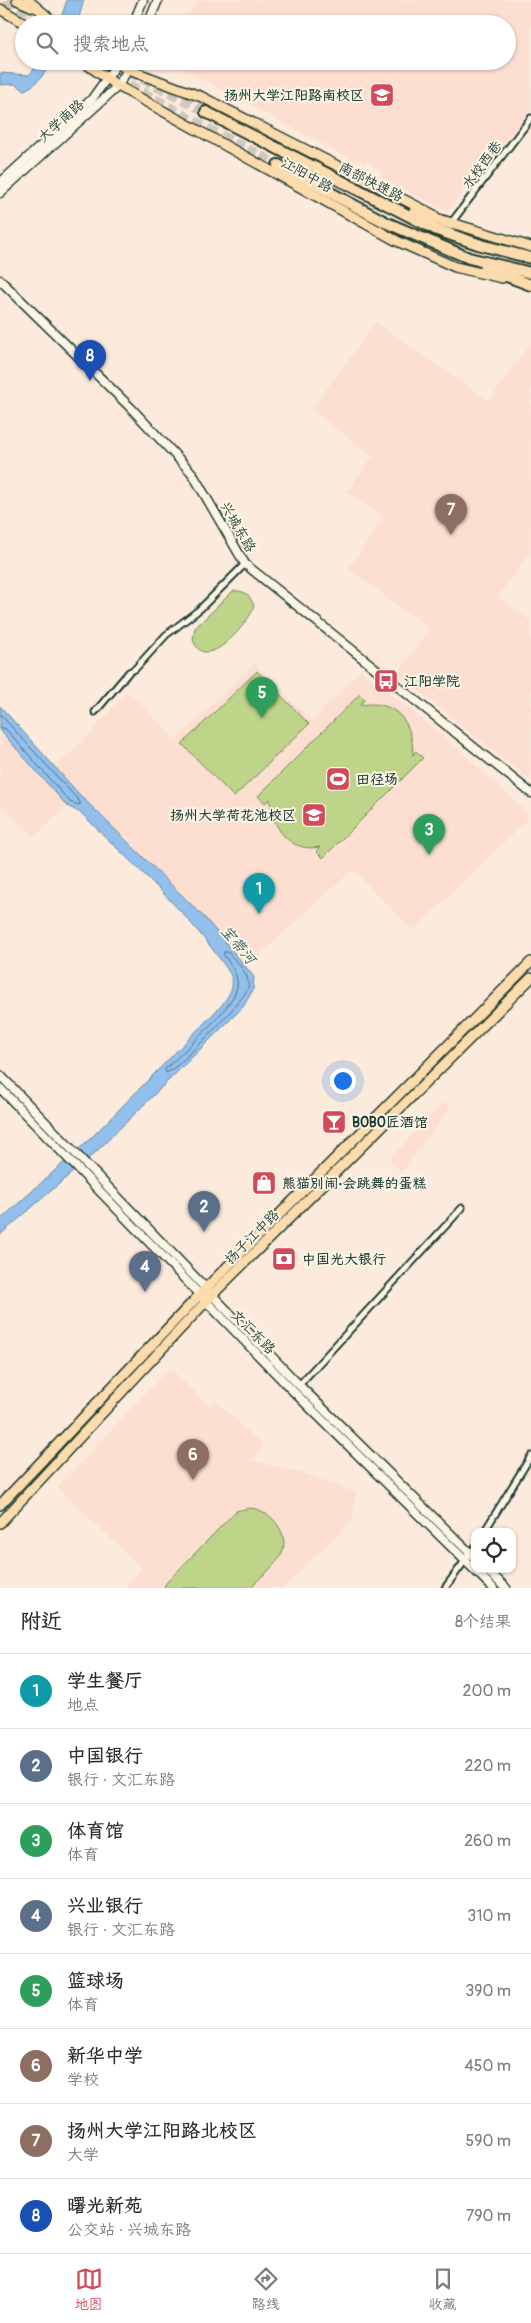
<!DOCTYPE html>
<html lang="zh">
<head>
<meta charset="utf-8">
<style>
  :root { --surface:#fff; --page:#f7f7f7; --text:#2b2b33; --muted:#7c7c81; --line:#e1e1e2; --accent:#d1495b }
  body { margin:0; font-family:Pangolin,"LXGW WenKai TC",sans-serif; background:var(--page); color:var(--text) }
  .controls { position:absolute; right:15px; bottom:15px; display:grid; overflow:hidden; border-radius:10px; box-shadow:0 1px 4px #0004 }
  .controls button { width:45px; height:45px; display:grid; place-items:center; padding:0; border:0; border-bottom:1px solid var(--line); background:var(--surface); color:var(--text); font:25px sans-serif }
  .you { position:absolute; left:342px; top:1080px; width:18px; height:18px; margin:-12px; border:4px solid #fff; border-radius:50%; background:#1a73e8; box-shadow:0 0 0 8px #1a73e833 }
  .badge { display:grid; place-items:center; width:32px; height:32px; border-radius:50%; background:var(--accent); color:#fff; font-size:16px; font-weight:700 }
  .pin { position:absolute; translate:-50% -41px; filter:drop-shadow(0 1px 2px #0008) }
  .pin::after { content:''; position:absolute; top:26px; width:18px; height:15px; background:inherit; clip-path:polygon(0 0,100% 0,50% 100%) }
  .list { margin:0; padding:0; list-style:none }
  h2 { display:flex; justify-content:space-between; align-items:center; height:65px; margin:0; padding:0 20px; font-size:21px }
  h2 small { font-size:16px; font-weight:400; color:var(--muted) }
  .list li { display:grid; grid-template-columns:32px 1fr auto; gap:15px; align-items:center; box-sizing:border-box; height:75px; padding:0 20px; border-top:1px solid var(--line) }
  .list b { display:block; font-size:19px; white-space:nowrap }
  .list p { margin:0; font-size:16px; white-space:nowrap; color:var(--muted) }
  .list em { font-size:16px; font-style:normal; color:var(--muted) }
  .icon { flex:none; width:28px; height:28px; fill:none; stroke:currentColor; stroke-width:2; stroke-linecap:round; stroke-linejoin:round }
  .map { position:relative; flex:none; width:531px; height:1588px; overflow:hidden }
  .search { position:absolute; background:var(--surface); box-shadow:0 1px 4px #0004; left:15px; right:15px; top:15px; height:55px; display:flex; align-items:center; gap:12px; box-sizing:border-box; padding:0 18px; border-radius:28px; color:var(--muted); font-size:19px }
  .sheet { height:665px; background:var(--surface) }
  nav { display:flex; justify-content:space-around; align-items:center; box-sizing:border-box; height:70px; border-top:1px solid var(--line); background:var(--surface); font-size:14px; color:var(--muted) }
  nav a { display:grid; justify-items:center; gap:2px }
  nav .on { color:var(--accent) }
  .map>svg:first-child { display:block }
</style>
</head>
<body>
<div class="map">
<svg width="531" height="1588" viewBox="0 0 531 1588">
  <rect width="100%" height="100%" fill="#fcebdc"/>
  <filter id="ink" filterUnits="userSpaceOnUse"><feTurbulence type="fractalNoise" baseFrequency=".02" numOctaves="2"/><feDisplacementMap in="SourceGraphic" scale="10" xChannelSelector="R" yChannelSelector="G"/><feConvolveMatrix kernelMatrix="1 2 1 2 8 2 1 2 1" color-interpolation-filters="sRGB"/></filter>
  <g filter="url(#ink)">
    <g fill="#fcdfd1">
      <polygon points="199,0 531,0 531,112 447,212 379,176 382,172 367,161 365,164 359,159 356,162 168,61 507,61 507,24 181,24"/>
      <polygon points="376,322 489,401 531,342 531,552 498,597 531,621 531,781 397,674 430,629 348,569 384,518 347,491 373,456 311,410"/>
      <polygon points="254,663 312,721 360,670 447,739 527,812 528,819 413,931 353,870 246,967 206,919 80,795 34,837 0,805 0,730 44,779 90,734 127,691 176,740"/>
      <polygon points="444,1102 450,1108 402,1172 389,1159"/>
      <polygon points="170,1368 209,1406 215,1400 264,1446 251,1460 301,1473 356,1492 353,1520 283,1588 124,1588 142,1568 57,1487"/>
    </g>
    <g fill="#bed489" stroke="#6e885e">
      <path d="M233,591c12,-1 17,4 21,15 -4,16 -50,71 -61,33l2,-11z"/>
      <polygon points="257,671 309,724 234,797 182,744"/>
      <path d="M360,694l5,5 -5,6c35,-6 53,16 53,50l3,-4 7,7 -100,100 -7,-7 4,-4c-31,6 -49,-20 -50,-48l-5,4 -7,-7z"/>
      <path d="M250,1508c21,1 43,28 30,49 -7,11 -21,21 -30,31h-86l2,-5 70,-72z"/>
    </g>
    <g fill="#92bfec" stroke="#648ba2">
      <polygon points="67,0 84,0 77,24 59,24"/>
      <path d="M41,61h12c-8,11 -16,25 -29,29l-9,-6 -15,1v-12l29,2z"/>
      <path d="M0,706l80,89 126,124 40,48 8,10 -1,13 -10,17 -147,145 -96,83v-15l92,-83 129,-131c8,-11 16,-21 8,-34 -40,-60 -97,-108 -148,-159l-14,-7 -67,-76z"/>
    </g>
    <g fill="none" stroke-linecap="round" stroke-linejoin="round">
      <g stroke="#4d717e" stroke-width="1">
        <polyline points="0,714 80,802 80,805 70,802 6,729 0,727"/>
        <path d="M224,952h4c7,9 23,22 20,36 -2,10 -72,83 -82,85l-1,-4c17,-16 69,-62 72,-82 2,-13 -7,-22 -13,-32z"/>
      </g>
      <g stroke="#d0c8ba" stroke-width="10" stroke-dasharray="10 5" stroke-linecap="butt">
        <polyline points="6,0 35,24"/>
        <polyline points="90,62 188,118 278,165"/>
        <polyline points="129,72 206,112"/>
      </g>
      <defs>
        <g id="street">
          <polyline points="451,223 531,118"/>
          <polyline points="95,712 129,672 135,669 166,635 200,609 245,564"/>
          <polyline points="299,1385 462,1208"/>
          <polyline points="484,1532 531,1456"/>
          <polyline points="445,1588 475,1547"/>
        </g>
        <g id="secondary">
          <polyline points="133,24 143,0"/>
          <polyline points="148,24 158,0"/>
          <polyline points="0,183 92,99 119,61"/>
          <polyline points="0,193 118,86 133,61"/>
          <polyline points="0,280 131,408 192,473 245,564 531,793"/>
          <polyline points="0,1075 299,1385 475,1558"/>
          <polyline points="0,1088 293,1391 493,1588"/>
          <polyline points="486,1569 506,1588"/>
        </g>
        <g id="primary">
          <polyline points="17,0 33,7"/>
          <polyline points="28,0 56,24"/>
          <polyline points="0,9 26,24"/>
          <polyline points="82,61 118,86 397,241 455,267 502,278"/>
          <polyline points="113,61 129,70 202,97 434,215"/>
          <polyline points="445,221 531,247"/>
          <polyline points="0,1505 206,1288 531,962"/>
          <polyline points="0,1523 212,1295 531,978"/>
        </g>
        <g id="highway">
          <polyline points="206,112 437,230 481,245 531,258"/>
          <polyline points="278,165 387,223 469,258 531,273"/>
          <polyline points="414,212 451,224"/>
          <polyline points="485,268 531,285"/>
        </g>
      </defs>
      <use href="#street" stroke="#1f3d34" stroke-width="9"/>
      <use href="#secondary" stroke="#1f3d34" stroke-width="11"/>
      <use href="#primary" stroke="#1f3d34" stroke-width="12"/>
      <use href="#highway" stroke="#1f3d34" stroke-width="14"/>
      <use href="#street" stroke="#fcf5e5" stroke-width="5"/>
      <use href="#secondary" stroke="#fcf5e5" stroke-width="8"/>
      <use href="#primary" stroke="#fcdcac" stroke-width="9"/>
      <use href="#highway" stroke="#fcdcac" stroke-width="10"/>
    </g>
  </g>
  <defs>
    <symbol id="university-square" viewBox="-11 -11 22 22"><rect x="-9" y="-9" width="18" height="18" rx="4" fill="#d1495b" stroke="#fcf5e5"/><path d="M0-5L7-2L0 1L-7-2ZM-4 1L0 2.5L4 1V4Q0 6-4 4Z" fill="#fff"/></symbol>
    <symbol id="bus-square" viewBox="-11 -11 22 22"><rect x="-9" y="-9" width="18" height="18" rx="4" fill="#d1495b" stroke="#fcf5e5"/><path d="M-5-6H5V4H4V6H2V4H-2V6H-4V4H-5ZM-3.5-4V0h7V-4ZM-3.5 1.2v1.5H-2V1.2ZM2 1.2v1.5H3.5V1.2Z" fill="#fff"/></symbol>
    <symbol id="stadium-square" viewBox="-11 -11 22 22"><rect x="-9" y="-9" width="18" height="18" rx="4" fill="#d1495b" stroke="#fcf5e5"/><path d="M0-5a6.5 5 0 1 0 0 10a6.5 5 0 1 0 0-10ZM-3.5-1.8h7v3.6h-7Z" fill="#fff"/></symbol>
    <symbol id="bar-square" viewBox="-11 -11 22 22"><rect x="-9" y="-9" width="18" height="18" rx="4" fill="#d1495b" stroke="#fcf5e5"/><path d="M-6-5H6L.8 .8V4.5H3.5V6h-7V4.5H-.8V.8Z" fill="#fff"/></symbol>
    <symbol id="shop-square" viewBox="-11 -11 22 22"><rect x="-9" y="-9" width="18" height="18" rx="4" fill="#d1495b" stroke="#fcf5e5"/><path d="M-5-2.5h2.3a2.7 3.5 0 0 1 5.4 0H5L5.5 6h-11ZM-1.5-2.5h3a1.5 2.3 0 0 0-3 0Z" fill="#fff"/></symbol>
    <symbol id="bank-square" viewBox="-11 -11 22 22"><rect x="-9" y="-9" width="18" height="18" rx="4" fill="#d1495b" stroke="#fcf5e5"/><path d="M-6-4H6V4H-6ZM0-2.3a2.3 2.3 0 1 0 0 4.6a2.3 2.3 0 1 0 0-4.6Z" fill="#fff"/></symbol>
  </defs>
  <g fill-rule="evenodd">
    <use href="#university-square" x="368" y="81" width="28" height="28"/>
    <use href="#bus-square" x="372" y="667" width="28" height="28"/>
    <use href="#stadium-square" x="324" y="765" width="28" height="28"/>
    <use href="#university-square" x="300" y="801" width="28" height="28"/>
    <use href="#bar-square" x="320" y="1108" width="28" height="28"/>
    <use href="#shop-square" x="250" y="1169" width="28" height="28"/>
    <use href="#bank-square" x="270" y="1245" width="28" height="28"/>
  </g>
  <g text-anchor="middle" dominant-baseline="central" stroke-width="4" stroke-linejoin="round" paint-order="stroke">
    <g font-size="14" font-weight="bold" fill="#1f3d34" stroke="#fcf5e5" text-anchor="start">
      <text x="364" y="95" text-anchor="end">扬州大学江阳路南校区</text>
      <text x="404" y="681">江阳学院</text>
      <text x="356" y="779">田径场</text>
      <text x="296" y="815" text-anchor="end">扬州大学荷花池校区</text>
      <text x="352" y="1122">BOBO匠酒馆</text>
      <text x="282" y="1183">熊猫别闹·会跳舞的蛋糕</text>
      <text x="302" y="1259">中国光大银行</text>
    </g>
    <g font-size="14" fill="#1f3d34" stroke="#fcf5e5">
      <text transform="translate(61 121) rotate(-42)">大学南路</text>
      <text transform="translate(482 165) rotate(-53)">水校西巷</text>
      <text transform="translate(307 175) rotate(29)">江阳中路</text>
      <text transform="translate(371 182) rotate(27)">南部快速路</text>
      <text transform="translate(238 527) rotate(60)">兴城东路</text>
      <text transform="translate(252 1237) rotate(-45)">扬子江中路</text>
      <text transform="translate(253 1332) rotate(45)">文汇东路</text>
    </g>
    <g font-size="15" font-style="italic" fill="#3c5e62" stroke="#fcf5e5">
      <text transform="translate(238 945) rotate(50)">宝带河</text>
    </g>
  </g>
</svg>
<div class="controls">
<button><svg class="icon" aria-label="locate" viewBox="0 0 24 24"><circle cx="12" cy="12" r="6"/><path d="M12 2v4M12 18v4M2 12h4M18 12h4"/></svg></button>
</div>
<div class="you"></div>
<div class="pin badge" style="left:259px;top:914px;background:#0f9aa8">1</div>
<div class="pin badge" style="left:204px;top:1232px;background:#5c6f8a">2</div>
<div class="pin badge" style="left:429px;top:855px;background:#2e9e5b">3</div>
<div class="pin badge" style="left:145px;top:1292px;background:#5c6f8a">4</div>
<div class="pin badge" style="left:262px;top:718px;background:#2e9e5b">5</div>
<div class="pin badge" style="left:193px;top:1480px;background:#8d6e63">6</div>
<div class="pin badge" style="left:451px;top:535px;background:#8d6e63">7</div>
<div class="pin badge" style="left:90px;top:381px;background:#1a4fb4">8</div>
<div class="search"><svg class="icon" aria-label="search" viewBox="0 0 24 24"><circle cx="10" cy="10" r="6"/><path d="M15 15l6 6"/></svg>搜索地点</div>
</div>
<section class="sheet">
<h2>附近<small>8个结果</small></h2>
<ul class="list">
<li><span class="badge" style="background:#0f9aa8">1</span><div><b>学生餐厅</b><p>地点</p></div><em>200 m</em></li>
<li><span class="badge" style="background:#5c6f8a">2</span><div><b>中国银行</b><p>银行 · 文汇东路</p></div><em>220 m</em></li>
<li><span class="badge" style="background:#2e9e5b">3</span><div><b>体育馆</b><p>体育</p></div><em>260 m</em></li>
<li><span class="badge" style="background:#5c6f8a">4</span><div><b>兴业银行</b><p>银行 · 文汇东路</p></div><em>310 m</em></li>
<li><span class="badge" style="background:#2e9e5b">5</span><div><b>篮球场</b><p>体育</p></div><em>390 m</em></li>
<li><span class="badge" style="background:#8d6e63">6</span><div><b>新华中学</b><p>学校</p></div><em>450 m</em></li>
<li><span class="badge" style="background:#8d6e63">7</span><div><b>扬州大学江阳路北校区</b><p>大学</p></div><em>590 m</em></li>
<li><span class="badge" style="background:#1a4fb4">8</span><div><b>曙光新苑</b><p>公交站 · 兴城东路</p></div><em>790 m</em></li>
</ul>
</section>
<nav>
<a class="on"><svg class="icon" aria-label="map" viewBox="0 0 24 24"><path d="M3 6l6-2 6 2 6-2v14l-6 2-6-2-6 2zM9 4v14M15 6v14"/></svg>地图</a>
<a><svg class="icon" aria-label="directions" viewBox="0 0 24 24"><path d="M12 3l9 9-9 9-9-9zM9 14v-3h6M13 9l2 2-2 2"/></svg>路线</a>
<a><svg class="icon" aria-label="saved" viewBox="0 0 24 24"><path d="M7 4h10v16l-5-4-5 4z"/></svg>收藏</a>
</nav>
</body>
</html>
